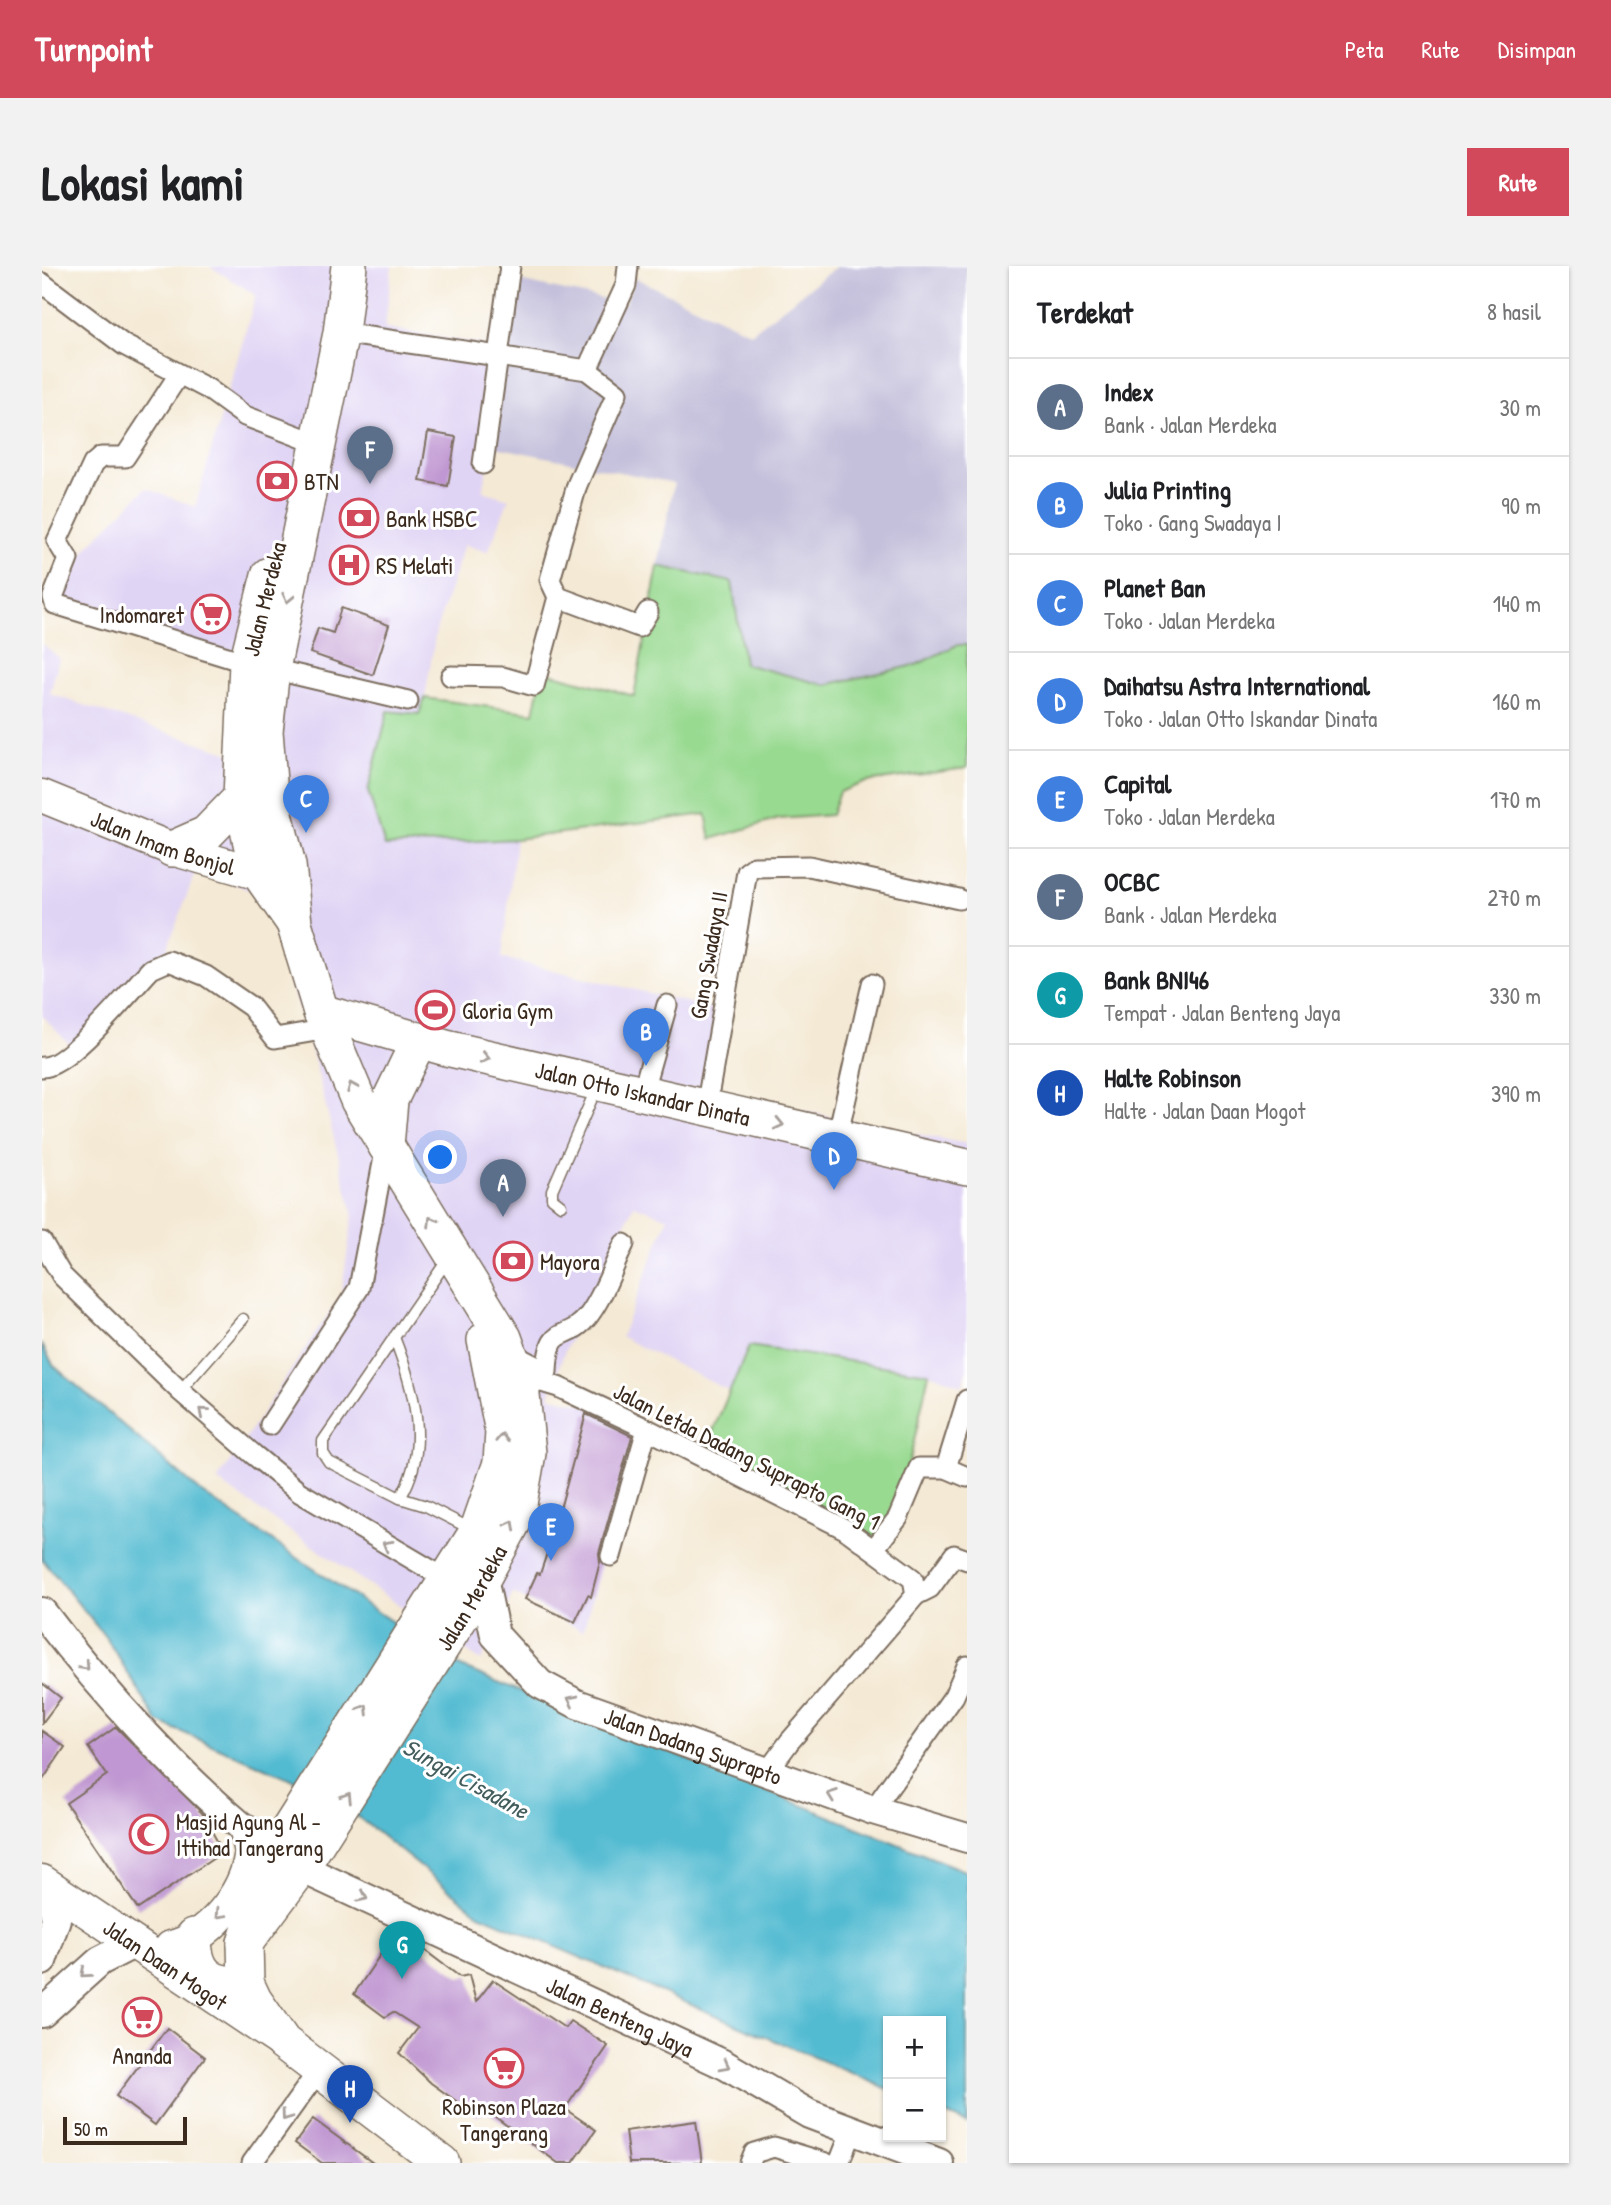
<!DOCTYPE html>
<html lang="id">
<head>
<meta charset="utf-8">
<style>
  :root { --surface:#fff; --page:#f2f2f2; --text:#202124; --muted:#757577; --line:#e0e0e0; --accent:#d1495b }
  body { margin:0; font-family:"Patrick Hand",sans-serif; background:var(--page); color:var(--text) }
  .controls { position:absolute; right:21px; bottom:21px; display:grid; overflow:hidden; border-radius:0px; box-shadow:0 2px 5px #0004 }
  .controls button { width:63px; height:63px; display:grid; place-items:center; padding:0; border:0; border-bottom:2px solid var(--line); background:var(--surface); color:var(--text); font:35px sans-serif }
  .scale { position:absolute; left:21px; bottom:18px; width:124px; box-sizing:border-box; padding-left:7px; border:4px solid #3b2a1e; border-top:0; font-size:19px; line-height:24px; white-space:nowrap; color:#3b2a1e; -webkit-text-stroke:5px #fff; paint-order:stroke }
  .you { position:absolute; left:399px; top:892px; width:24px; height:24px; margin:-18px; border:5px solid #fff; border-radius:50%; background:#1a73e8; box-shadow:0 0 0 10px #1a73e833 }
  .badge { display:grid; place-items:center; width:46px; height:46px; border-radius:50%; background:var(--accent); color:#fff; font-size:23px; font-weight:700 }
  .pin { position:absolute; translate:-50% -58px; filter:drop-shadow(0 2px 4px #0008) }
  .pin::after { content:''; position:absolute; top:37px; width:24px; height:21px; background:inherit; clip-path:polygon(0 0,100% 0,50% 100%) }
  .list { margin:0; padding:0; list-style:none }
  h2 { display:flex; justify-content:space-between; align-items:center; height:91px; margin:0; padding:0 28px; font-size:30px }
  h2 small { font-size:23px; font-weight:400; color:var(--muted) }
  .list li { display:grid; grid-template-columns:46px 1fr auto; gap:21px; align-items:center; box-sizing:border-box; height:98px; padding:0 28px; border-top:2px solid var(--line) }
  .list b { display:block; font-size:26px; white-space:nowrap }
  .list p { margin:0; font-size:23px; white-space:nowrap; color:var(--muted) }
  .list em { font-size:23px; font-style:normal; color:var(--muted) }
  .map { position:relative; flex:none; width:925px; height:1897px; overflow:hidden; border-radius:0px }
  header { display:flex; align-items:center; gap:42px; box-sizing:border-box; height:98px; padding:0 35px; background:var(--accent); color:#fff }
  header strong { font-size:33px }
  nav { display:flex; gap:38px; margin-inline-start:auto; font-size:24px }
  .intro { display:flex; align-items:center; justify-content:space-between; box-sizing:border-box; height:168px; padding:0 42px }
  h1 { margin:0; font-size:49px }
  .button { padding:18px 32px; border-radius:0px; background:var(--accent); color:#fff; font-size:24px; font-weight:700 }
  main { display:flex; gap:42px; padding:0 42px }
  aside { flex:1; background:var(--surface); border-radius:0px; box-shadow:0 2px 5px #0004 }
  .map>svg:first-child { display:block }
</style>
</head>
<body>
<header>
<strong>Turnpoint</strong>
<nav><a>Peta</a><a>Rute</a><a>Disimpan</a></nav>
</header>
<div class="intro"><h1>Lokasi kami</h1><a class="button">Rute</a></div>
<main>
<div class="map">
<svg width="925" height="1897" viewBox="0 0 925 1897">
  <rect width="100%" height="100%" fill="#fff"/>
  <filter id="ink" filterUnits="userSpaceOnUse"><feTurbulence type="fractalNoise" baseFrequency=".0143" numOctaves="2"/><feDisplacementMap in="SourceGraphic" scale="14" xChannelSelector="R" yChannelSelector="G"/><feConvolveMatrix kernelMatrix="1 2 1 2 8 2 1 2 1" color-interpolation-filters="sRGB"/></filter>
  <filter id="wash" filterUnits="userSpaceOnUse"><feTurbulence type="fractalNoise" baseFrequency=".00686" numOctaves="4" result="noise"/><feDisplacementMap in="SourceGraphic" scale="28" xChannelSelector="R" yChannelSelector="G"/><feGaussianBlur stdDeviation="1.57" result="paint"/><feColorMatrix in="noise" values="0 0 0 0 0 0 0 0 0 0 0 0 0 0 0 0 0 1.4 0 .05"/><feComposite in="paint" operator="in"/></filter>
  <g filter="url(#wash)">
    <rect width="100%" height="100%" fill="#f4e9d4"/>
    <polygon fill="#e0d4f4" points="167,0 350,0 343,62 454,81 449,180 441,225 467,233 446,286 422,279 394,365 383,432 377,448 345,446 342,580 474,573 460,692 682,745 665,826 925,878 925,1102 920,1119 887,1107 708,1080 687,1125 579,1071 626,952 592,939 522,1087 507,1130 600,1153 541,1365 471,1327 439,1395 175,1215 299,1029 311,949 271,788 221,630 155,602 124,686 29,780 0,750 0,378 17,392 8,428 203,492 215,399 13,332 47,279 104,222 153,241 214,29"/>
    <polygon fill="#c4c0db" points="795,0 925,0 925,379 914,379 874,399 783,419 702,398 690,316 616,300 632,217 449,180 468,13 583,38 593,12 709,67"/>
    <g fill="#99da91" stroke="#6a8258" stroke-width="2">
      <polygon points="616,300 690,316 702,398 783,419 874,399 915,379 925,379 925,502 824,516 797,526 789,549 737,553 669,573 664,548 474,573 343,580 326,525 346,445 377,448 383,432 492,447 501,405 592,430"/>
      <polygon points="707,1080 887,1107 855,1252 831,1272 664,1181"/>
    </g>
    <polygon fill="#53bbd1" stroke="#477278" stroke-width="2" points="0,1079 12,1100 161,1228 414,1399 925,1606 925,1857 899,1846 899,1755 846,1755 846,1823 439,1649 316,1551 259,1517 116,1456 65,1373 0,1293"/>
    <g id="blocks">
      <g fill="#c097d2">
        <polygon points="386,166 414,171 406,220 378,215"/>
        <polygon points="299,342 347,359 331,409 268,387 276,362 291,367"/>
        <polygon points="544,1148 590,1170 557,1287 558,1296 549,1331 546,1329 533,1356 483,1333 495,1307 498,1308 510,1272"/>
        <polygon points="0,1417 19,1432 0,1457"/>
        <polygon points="74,1461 160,1547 181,1586 96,1643 24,1537 65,1509 46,1481"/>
        <polygon points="0,1465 23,1481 0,1515"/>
        <polygon points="353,1673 381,1683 418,1711 427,1709 434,1736 451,1714 523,1762 528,1755 566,1780 523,1843 554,1864 531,1897 516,1897 445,1845 435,1850 389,1817 357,1787 376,1762 351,1746 343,1751 312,1728 346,1677"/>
        <polygon points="125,1762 163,1791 113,1859 74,1830"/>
        <polygon points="271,1853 331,1897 280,1897 253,1877"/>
        <polygon points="654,1855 660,1897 587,1897 583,1865"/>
      </g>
    </g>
  </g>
  <g filter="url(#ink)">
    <use href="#blocks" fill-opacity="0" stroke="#7c6d5e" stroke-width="2"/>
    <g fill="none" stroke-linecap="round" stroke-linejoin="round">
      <defs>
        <g id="lane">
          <polyline points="519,939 510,932 510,924 555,821"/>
          <path d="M352,1071c20,51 37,111 6,161l-71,-36 -6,-9v-12l125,-182"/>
          <polyline points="138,1125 201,1053"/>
          <polyline points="358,1232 384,1240 431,1264"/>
        </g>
        <g id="street">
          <polyline points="468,0 456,90 545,104 575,127 535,219 508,314 516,331 597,361 606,346"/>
          <polyline points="0,17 82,79 166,123 203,150 261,172"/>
          <polyline points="299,67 456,90 441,198"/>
          <polyline points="545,104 584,19 586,0"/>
          <polyline points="136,110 83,191 59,191 51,198 15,275 26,293 11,331 13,338 205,397"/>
          <polyline points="230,403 366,435"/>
          <polyline points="409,410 461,411 492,420 516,331"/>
          <path d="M0,801c25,2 90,-78 109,-98l18,-8 37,15 45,31 24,31 53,-9"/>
          <polyline points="600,828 625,739"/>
          <polyline points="664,842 705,606 712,601 767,600 917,633"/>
          <polyline points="795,872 830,718"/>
          <polyline points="0,976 20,1010 138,1125 212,1189 257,1226 404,1313"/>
          <path d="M468,1087l37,19c2,-52 19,-27 42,-57 15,-20 24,-48 35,-71"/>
          <polyline points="476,1109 516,1121 605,1163 803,1263 871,1313 874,1329 748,1475 725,1506"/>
          <polyline points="228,1159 317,1022 344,881"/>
          <polyline points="904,1202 925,1134"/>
          <polyline points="832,1283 856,1252 877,1202 904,1202 925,1211"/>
          <polyline points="569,1290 605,1163"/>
          <polyline points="874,1329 888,1322 912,1289 925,1294"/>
          <polyline points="831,1544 912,1430 925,1400"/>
          <polyline points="210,1897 277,1804"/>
          <polyline points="708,1897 712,1887 732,1881 784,1897"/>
          <polyline points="797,1897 810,1864"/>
        </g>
        <g id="secondary">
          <path id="s1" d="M441,1312l12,57 45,49 37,20 190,68 106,38 94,28"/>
          <path d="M0,1346c58,77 144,172 220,231"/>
          <path id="s2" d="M259,1602l424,197 84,49 130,49"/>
          <polyline points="0,1695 14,1653 7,1620"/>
          <polyline points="0,1747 58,1695 93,1677"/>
        </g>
        <g id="primary">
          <path id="s3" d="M0,530l130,53 77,22 30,-5"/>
          <path id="s4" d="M0,1615l237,159"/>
          <path d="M129,1681c38,-9 73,-52 79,-90 2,-8 -3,-19 -4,-27"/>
        </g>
        <g id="highway">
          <polyline points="227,309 205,397 199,532 215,604 250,654"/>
          <polyline points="130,583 164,568 199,532"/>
          <path id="s5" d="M279,746l125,36 521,119"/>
          <polyline points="344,880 348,834 377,774"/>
          <path d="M152,1670c0,37 16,51 52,47"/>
          <path id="s6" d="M203,1677l56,-75 166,-261 50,-92 11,-62 -7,-68 -17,-47 -146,-238 -37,-88 -27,-89 -6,-58 -18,-70 -5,-64 7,-62 69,-336 8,-67"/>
          <polyline points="400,1897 241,1776 212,1734 204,1717 203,1677 232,1587 435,1266 459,1197 461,1166 443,1074"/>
        </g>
      </defs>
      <use href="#lane" stroke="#7c6d5e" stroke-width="13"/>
      <use href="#street" stroke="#7c6d5e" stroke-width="23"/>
      <use href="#secondary" stroke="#7c6d5e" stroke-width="32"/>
      <use href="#primary" stroke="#7c6d5e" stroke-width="35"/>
      <use href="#highway" stroke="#7c6d5e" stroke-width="38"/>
      <use href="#lane" stroke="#fff" stroke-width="10"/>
      <use href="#street" stroke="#fff" stroke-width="19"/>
      <use href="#secondary" stroke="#fff" stroke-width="28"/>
      <use href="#primary" stroke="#fff" stroke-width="32"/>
      <use href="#highway" stroke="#fff" stroke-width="35"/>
    </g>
    <defs><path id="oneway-chevron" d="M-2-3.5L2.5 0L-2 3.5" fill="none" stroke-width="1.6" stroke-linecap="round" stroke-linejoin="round" transform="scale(1.75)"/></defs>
    <g stroke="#a79f9a">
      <use href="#oneway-chevron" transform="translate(246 332) rotate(102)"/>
      <use href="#oneway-chevron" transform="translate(443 792) rotate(13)"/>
      <use href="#oneway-chevron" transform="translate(310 821) rotate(-113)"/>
      <use href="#oneway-chevron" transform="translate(737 858) rotate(13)"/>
      <use href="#oneway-chevron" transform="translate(390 955) rotate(-122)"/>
      <use href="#oneway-chevron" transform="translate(161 1146) rotate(-139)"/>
      <use href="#oneway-chevron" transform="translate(460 1172) rotate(-89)"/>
      <use href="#oneway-chevron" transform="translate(469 1259) rotate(-62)"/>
      <use href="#oneway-chevron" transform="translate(345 1279) rotate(-150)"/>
      <use href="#oneway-chevron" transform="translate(43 1400) rotate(47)"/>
      <use href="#oneway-chevron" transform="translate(530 1434) rotate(-154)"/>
      <use href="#oneway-chevron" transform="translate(322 1443) rotate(-58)"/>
      <use href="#oneway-chevron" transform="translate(790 1529) rotate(-160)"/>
      <use href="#oneway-chevron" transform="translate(305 1531) rotate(-58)"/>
      <use href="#oneway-chevron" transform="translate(321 1631) rotate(25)"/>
      <use href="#oneway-chevron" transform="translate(178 1648) rotate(133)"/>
      <use href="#oneway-chevron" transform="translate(43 1707) rotate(139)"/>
      <use href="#oneway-chevron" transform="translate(683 1799) rotate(28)"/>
      <use href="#oneway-chevron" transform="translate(244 1850) rotate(126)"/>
    </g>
  </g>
  <defs>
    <symbol id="bank-ring" viewBox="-11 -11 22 22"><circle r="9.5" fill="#fff" stroke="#d1495b" stroke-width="1.5"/><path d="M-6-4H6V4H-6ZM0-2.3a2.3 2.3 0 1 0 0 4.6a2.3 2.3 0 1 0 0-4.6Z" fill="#d1495b"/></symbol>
    <symbol id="hospital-ring" viewBox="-11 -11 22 22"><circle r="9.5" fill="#fff" stroke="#d1495b" stroke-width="1.5"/><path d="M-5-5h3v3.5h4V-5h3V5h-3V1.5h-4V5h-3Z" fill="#d1495b"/></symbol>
    <symbol id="supermarket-ring" viewBox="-11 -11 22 22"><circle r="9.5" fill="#fff" stroke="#d1495b" stroke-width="1.5"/><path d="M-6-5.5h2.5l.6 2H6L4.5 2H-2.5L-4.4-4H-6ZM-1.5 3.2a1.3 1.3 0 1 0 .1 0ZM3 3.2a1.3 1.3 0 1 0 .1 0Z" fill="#d1495b"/></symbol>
    <symbol id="stadium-ring" viewBox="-11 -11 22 22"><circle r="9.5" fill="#fff" stroke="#d1495b" stroke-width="1.5"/><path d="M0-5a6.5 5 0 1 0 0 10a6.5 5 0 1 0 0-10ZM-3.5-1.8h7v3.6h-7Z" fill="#d1495b"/></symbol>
    <symbol id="mosque-ring" viewBox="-11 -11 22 22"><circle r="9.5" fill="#fff" stroke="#d1495b" stroke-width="1.5"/><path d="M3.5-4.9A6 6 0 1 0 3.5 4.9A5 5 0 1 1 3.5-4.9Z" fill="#d1495b"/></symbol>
  </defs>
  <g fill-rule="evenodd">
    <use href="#bank-ring" x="213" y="193" width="44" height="44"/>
    <use href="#bank-ring" x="295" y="230" width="44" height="44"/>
    <use href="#hospital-ring" x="285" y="277" width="44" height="44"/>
    <use href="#supermarket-ring" x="147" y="326" width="44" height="44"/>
    <use href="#stadium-ring" x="371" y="722" width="44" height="44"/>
    <use href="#bank-ring" x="449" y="973" width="44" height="44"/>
    <use href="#mosque-ring" x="85" y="1546" width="44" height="44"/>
    <use href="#supermarket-ring" x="78" y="1729" width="44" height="44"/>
    <use href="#supermarket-ring" x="440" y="1780" width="44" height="44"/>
  </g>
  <g text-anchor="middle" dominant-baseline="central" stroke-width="6" stroke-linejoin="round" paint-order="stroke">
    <g font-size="23" fill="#3b2a1e" stroke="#fff" text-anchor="start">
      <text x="262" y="215">BTN</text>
      <text x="344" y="252">Bank HSBC</text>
      <text x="334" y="299">RS Melati</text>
      <text x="142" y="348" text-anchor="end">Indomaret</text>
      <text x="420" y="744">Gloria Gym</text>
      <text x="498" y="995">Mayora</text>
      <text x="134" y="1555">Masjid Agung Al -<tspan x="134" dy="26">Ittihad Tangerang</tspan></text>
      <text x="100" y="1789" text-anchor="middle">Ananda</text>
      <text x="462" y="1840" text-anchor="middle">Robinson Plaza<tspan x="462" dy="26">Tangerang</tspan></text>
    </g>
    <g font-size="23" fill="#3b2a1e" stroke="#fff">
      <text transform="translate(222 333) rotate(-76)">Jalan Merdeka</text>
      <text stroke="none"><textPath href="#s3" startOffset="130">Jalan Imam Bonjol</textPath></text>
      <text transform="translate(666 689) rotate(-80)">Gang Swadaya II</text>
      <text stroke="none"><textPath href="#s5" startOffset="332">Jalan Otto Iskandar Dinata</textPath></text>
      <text transform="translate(705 1190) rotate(27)">Jalan Letda Dadang Suprapto Gang 1</text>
      <text stroke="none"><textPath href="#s6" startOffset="413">Jalan Merdeka</textPath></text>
      <text stroke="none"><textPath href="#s1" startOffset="290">Jalan Dadang Suprapto</textPath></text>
      <text stroke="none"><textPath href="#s4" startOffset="149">Jalan Daan Mogot</textPath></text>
      <text stroke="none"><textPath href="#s2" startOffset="352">Jalan Benteng Jaya</textPath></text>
    </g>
    <g font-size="24" font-style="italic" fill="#435d5d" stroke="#fff">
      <text transform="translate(424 1512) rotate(29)">Sungai Cisadane</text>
    </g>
  </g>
</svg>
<div class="controls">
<button>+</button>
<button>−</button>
</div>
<div class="scale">50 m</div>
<div class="you"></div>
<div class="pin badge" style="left:461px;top:951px;background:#5c6f8a">A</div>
<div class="pin badge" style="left:604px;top:800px;background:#3f7fe0">B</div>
<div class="pin badge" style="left:264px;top:567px;background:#3f7fe0">C</div>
<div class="pin badge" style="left:792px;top:924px;background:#3f7fe0">D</div>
<div class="pin badge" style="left:509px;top:1295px;background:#3f7fe0">E</div>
<div class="pin badge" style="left:328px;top:218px;background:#5c6f8a">F</div>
<div class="pin badge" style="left:360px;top:1713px;background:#0f9aa8">G</div>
<div class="pin badge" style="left:308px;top:1857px;background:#1a4fb4">H</div>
</div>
<aside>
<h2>Terdekat<small>8 hasil</small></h2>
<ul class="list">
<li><span class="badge" style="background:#5c6f8a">A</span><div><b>Index</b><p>Bank · Jalan Merdeka</p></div><em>30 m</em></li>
<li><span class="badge" style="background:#3f7fe0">B</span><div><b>Julia Printing</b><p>Toko · Gang Swadaya I</p></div><em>90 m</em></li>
<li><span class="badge" style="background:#3f7fe0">C</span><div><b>Planet Ban</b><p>Toko · Jalan Merdeka</p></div><em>140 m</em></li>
<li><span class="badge" style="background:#3f7fe0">D</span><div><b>Daihatsu Astra International</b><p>Toko · Jalan Otto Iskandar Dinata</p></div><em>160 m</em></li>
<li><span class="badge" style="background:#3f7fe0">E</span><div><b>Capital</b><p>Toko · Jalan Merdeka</p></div><em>170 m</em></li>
<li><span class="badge" style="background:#5c6f8a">F</span><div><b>OCBC</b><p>Bank · Jalan Merdeka</p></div><em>270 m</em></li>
<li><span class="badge" style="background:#0f9aa8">G</span><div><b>Bank BNI46</b><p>Tempat · Jalan Benteng Jaya</p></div><em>330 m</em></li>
<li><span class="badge" style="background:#1a4fb4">H</span><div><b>Halte Robinson</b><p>Halte · Jalan Daan Mogot</p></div><em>390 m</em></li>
</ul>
</aside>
</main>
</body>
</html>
